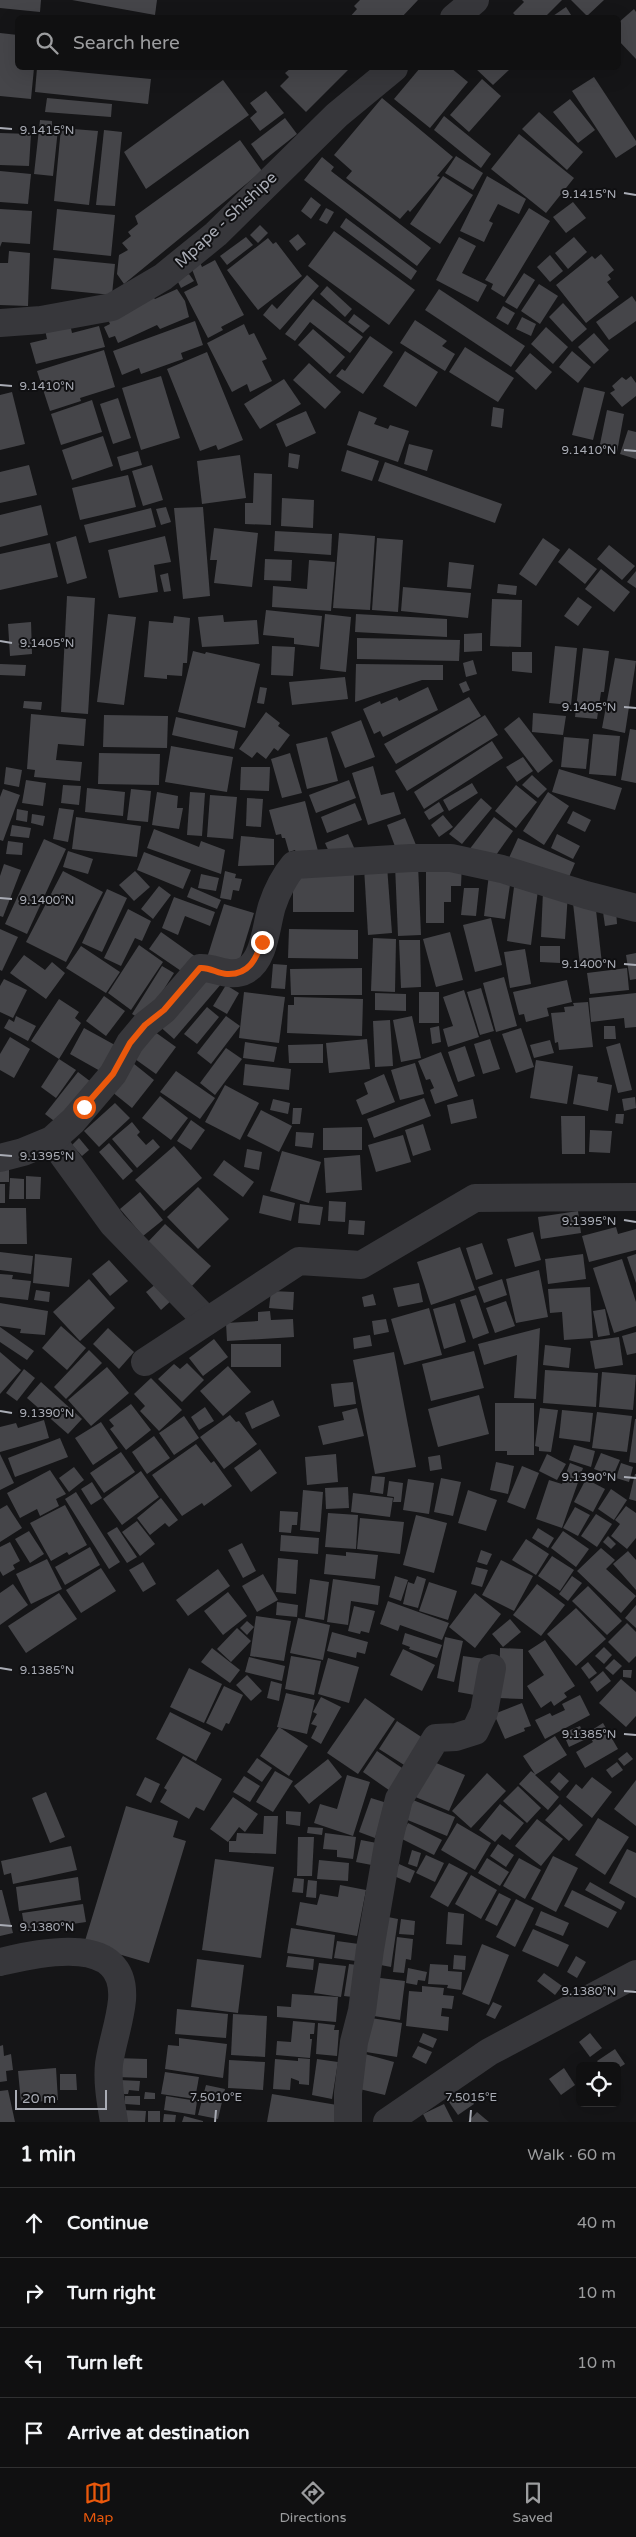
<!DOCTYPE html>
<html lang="en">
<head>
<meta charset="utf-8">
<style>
  :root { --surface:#101011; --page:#1e1e1f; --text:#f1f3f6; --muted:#9c9d9f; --line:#303031; --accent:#ea580c }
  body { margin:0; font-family:"Varela Round",sans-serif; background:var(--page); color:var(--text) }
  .controls { position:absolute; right:15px; bottom:15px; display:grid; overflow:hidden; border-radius:8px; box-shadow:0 5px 20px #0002 }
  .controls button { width:45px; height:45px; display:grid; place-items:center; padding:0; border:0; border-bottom:1px solid var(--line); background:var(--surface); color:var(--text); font:25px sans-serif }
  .scale { position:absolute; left:15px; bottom:12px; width:92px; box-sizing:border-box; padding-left:5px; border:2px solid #a9acb5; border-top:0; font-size:14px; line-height:18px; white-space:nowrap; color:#a9acb5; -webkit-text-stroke:4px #101012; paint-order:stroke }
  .stop { position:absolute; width:15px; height:15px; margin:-11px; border:4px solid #ea580c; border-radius:50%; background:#fff }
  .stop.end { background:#ea580c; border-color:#fff; box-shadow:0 1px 5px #0008 }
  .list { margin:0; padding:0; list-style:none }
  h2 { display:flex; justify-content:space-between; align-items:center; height:65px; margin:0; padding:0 20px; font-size:21px }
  h2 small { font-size:16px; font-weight:400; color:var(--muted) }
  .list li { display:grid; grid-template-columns:32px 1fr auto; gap:15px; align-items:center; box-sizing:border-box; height:70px; padding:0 20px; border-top:1px solid var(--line) }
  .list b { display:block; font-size:19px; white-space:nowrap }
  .list em { font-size:16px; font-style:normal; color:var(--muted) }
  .icon { flex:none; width:28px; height:28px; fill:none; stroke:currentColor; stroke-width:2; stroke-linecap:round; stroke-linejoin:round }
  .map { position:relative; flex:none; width:636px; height:2122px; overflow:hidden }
  .search { position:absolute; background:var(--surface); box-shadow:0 5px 20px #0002; left:15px; right:15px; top:15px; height:55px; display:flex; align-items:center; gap:12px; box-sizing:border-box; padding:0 18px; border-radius:8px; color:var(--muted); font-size:19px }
  .sheet { height:345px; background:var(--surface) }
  nav { display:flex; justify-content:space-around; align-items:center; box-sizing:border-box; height:70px; border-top:1px solid var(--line); background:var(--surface); font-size:14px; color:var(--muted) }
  nav a { display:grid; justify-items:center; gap:2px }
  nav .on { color:var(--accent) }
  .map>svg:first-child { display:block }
</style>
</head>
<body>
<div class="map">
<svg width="636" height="2122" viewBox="0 0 636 2122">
  <rect width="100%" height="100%" fill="#151517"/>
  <g fill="#454549">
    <polygon points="0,0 41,0 40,12 0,8"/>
    <polygon points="72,0 157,0 155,15"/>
    <polygon points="360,0 418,0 401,18 349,18 357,9 354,6"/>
    <polygon points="522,0 562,0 544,18 518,18 513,13 524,2"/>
    <polygon points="571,0 604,0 587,16"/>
    <polygon points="566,7 573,18 550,18"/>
    <polygon points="634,9 636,12 636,59 618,40 618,23"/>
    <polygon points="0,33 18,35 18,68 34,68 31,99 0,96"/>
    <polygon points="37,68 151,79 148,104 35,92"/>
    <polygon points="291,68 350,68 306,112 280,86 289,77 285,73"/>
    <polygon points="420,68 451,68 468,82 430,128 394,99"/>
    <polygon points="475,68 511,68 493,85"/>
    <polygon points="594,77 636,141 636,145 616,158 572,91"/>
    <polygon points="482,79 501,96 469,132 450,115"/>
    <polygon points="223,80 249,115 146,189 124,152"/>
    <polygon points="266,91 284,113 260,131 250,118 257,112 250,103"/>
    <polygon points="47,98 112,104 111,117 45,112"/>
    <polygon points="382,98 453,157 437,176 440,177 410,212 408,210 400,219 346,178 352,171 334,155"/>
    <polygon points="570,99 595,130 578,143 553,112"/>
    <polygon points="539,112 583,152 567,170 522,129"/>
    <polygon points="444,116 491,154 481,168 434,130"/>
    <polygon points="285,118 297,134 263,161 251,144"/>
    <polygon points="40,120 52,121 52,128 58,129 53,176 34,174"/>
    <polygon points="61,128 98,131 89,205 54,201"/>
    <polygon points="104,130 122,132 115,206 96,205"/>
    <polygon points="0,133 31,134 29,166 0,165"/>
    <polygon points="519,134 574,178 546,213 491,169"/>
    <polygon points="240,140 262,171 124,284 117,274 119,255 128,250 122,243 131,236 128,232 138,224 135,216"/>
    <polygon points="456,156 483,173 473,190 445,173"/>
    <polygon points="322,157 334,167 331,171 431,248 417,266 304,180"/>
    <polygon points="0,171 31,174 28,204 0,202"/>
    <polygon points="443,176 473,195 440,244 410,224"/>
    <polygon points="487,176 526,199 519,214 498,204 489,221 493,223 484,242 460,231"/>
    <polygon points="311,197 321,205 311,219 301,211"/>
    <polygon points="573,202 586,218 566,233 553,217"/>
    <polygon points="326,208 334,212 327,224 319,220"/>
    <polygon points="529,208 550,221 504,297 491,289 493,284 485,280"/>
    <polygon points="0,209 32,211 30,244 2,242 0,247"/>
    <polygon points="57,209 115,215 111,256 53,250"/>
    <polygon points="346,218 417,271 411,280 340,227"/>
    <polygon points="260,225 268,233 258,243 250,235"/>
    <polygon points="334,231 415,290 389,325 308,266"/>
    <polygon points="298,234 306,244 297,251 289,241"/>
    <polygon points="246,237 253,245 227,265 220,256"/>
    <polygon points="459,237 476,246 462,273 487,285 478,302 436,280"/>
    <polygon points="574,237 587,252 568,269 555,253"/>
    <polygon points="268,238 273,244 276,242 302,276 258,310 227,270"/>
    <polygon points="9,251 30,253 28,306 0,305 0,263 8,263"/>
    <polygon points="601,254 614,270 608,275 611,279 607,282 619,297 586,323 556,285 592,256 595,259"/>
    <polygon points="550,255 563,271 550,282 537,267"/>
    <polygon points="54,258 115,264 112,295 51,289"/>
    <polygon points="199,260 202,267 215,260 244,315 221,327 223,330 208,338 184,292 198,285 190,264"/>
    <polygon points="524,273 535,280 517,309 505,302"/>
    <polygon points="189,274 194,281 181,288 177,280"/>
    <polygon points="307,275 319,286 280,330 263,315 272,304 277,309"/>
    <polygon points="539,284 558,296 540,324 521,311"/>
    <polygon points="327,286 352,309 345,317 320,294"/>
    <polygon points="177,289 185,301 189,317 160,329 157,325 118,343 115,336 109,338 104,327 110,324 106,315 151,295 155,299"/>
    <polygon points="439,289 525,346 511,367 425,310"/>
    <polygon points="632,296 636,302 636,321 609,340 596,322"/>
    <polygon points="313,299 363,337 350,353 310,322 295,341 285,334"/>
    <polygon points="563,303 587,329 572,342 549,317"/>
    <polygon points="503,306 515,313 508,325 496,318"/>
    <polygon points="354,314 370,326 363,333 348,322"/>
    <polygon points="522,317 536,324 531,336 516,329"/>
    <polygon points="415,320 447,341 442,346 455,354 445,371 400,343"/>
    <polygon points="195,321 203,345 181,353 183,359 141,374 139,368 122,375 113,351"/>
    <polygon points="70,324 72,333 99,326 105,347 36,364 30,343 47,339 45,330"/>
    <polygon points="244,324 249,335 254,333 267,359 262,361 272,381 250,392 247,384 232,392 207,343"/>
    <polygon points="546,327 568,347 553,364 531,344"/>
    <polygon points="313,329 345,357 330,374 298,345"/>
    <polygon points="594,333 609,350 594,364 578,347"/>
    <polygon points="370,336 393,352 363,394 336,376 342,369 345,371"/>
    <polygon points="465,347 514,378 498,402 449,372"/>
    <polygon points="104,350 115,387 80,398 81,401 50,411 37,371"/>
    <polygon points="405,351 438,372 416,407 383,386"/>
    <polygon points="572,351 591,367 578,383 559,367"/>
    <polygon points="207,352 243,440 218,450 216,445 200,451 167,369"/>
    <polygon points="530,353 552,372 536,390 515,371"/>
    <polygon points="309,363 341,392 325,409 293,380"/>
    <polygon points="161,376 180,438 141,450 122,388"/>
    <polygon points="631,376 636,383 636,396 622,407 610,393 615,390 612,386 622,377 626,380"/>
    <polygon points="284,379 301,404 260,429 244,404"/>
    <polygon points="584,387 605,392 593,440 572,435"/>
    <polygon points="12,392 25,444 0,450 0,395"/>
    <polygon points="118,398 131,438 113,444 100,404"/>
    <polygon points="92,400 102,432 61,445 51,414"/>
    <polygon points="493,407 504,409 502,428 491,426"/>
    <polygon points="607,410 624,414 617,452 599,449"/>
    <polygon points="306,411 316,433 286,447 276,424"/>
    <polygon points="359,411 377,418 374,424 388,429 390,425 409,431 398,462 347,445"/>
    <polygon points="628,430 636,432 636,459 620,454"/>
    <polygon points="103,436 113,466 72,480 62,450"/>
    <polygon points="409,444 433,450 427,471 404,464"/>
    <polygon points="347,450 379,461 372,481 341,471"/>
    <polygon points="138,451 142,465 121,471 117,457"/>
    <polygon points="289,453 300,455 298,469 288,467"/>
    <polygon points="240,455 246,498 202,504 197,461"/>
    <polygon points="385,462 502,504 495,523 378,481"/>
    <polygon points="29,465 37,495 0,503 0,472"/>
    <polygon points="152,465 163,500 143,506 132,471"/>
    <polygon points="254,473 272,474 271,525 245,524 245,503 253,503"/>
    <polygon points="128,475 136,507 80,520 72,488"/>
    <polygon points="282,498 314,500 313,528 281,526"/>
    <polygon points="41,505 48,535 0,547 0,515"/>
    <polygon points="166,507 171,522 161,525 156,509"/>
    <polygon points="203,507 210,596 183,599 174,508"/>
    <polygon points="151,508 156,527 89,543 84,525"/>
    <polygon points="214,528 258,533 252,587 214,583 217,560 210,560"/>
    <polygon points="275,531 332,534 331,555 274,551"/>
    <polygon points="339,533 375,536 370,610 333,608"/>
    <polygon points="76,536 87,578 67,584 56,542"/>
    <polygon points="165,536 171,562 154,565 158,592 119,598 108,550"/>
    <polygon points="377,538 403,540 398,612 372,610"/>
    <polygon points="543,538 560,550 536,586 519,574"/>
    <polygon points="50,543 58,577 0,590 0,554"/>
    <polygon points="609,545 635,566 622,580 597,559"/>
    <polygon points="569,548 597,569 585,584 558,562"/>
    <polygon points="265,559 292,560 291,581 264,580"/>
    <polygon points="309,560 335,562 331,611 272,607 273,586 307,589"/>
    <polygon points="449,562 474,565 471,589 447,587"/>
    <polygon points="601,569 630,592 614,612 585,589"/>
    <polygon points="636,571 636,588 627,582"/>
    <polygon points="168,573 171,591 164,592 160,575"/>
    <polygon points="498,584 517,586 516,595 497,593"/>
    <polygon points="403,587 471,593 468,618 401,611"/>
    <polygon points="67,596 95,598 88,714 61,712"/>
    <polygon points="578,597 592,607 578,626 564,616"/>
    <polygon points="492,599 522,600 521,647 490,646"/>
    <polygon points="266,610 322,616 319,647 294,644 294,638 263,635"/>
    <polygon points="108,614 136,617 124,705 97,702"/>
    <polygon points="325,614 351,617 346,672 320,669"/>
    <polygon points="356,614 447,619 447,637 355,632"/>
    <polygon points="223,615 224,622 257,620 259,644 202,647 198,617"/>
    <polygon points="174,616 190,618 187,663 183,663 182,676 167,675 167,679 144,677 149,621 173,623"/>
    <polygon points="31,622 32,654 10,656 8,624"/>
    <polygon points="482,633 482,651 464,652 464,634"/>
    <polygon points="357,638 460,640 459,661 357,659"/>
    <polygon points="272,646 295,647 293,676 271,675"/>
    <polygon points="555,646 577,648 571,705 549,703"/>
    <polygon points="583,648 609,651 604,692 601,692 597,719 575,717"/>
    <polygon points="193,651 205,654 206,652 260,664 245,728 178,712"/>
    <polygon points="512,652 532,652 532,673 512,671"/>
    <polygon points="615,658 636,661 625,733 602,728"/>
    <polygon points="473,660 477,674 466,677 463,663"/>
    <polygon points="0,664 26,665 25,676 0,675"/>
    <polygon points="356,664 443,665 443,680 422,680 355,702"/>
    <polygon points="345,677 348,699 292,705 289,682"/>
    <polygon points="466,681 470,690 463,693 459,684"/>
    <polygon points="260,687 267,688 264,704 257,703"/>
    <polygon points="428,687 438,710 383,737 380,731 374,734 363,709 380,701 381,704 397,697 399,701"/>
    <polygon points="469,697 481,716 396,764 384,744"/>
    <polygon points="24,701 42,702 41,710 23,708"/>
    <polygon points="266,712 280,723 278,726 290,735 278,751 274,748 266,759 257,752 252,758 239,749"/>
    <polygon points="533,713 566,716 563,735 532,732"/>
    <polygon points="31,714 86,719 84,746 58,744 56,760 82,762 80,781 34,777 35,770 27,769"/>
    <polygon points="104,715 168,716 167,748 103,747"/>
    <polygon points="485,715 498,735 407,791 395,771"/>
    <polygon points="176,717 238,731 234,749 172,735"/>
    <polygon points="519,717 553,761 538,773 504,729"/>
    <polygon points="361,720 375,757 345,768 331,732"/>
    <polygon points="630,729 636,730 636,783 621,780"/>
    <polygon points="593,734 620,736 616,776 589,774"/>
    <polygon points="327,737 338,781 307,789 296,744"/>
    <polygon points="564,737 589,739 586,769 561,767"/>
    <polygon points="492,741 503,758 424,809 414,792"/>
    <polygon points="171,746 233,757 227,792 165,782"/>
    <polygon points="99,753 160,754 159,785 98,784"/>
    <polygon points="290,753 302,793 282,798 271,759"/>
    <polygon points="523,757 533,771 517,782 506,767"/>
    <polygon points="373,766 381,795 394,792 401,814 368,825 352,773"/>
    <polygon points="6,767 22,770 19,787 4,784"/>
    <polygon points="241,767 270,767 269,791 240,790"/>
    <polygon points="559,769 622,788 615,810 552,792"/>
    <polygon points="532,775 547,789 538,798 522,785"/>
    <polygon points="26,780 46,783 43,806 22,803"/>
    <polygon points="349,780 356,798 316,813 309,795"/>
    <polygon points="472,783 478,793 449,811 443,800"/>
    <polygon points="63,785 81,786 79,805 61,803"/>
    <polygon points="516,785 537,802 516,828 495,811"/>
    <polygon points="87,788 125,792 123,816 85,812"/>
    <polygon points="3,789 20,795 3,841 0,840 0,797"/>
    <polygon points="131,789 151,791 148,822 127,820"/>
    <polygon points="157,792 178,796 177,808 183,808 179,829 152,825"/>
    <polygon points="190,792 205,793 202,836 187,835"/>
    <polygon points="548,792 569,806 544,845 523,831"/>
    <polygon points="210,795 237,797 233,839 207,837"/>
    <polygon points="247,798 263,799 261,827 246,826"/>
    <polygon points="481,798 492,808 462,844 449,834"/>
    <polygon points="305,801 318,851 297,856 295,850 289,852 285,838 282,838 281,834 276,835 269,810"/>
    <polygon points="439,802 444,811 429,820 424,812"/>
    <polygon points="355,803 362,820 327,833 321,817"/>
    <polygon points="59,808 74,810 68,842 53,839"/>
    <polygon points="17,809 28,811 27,822 16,820"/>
    <polygon points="573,811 591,820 585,832 567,823"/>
    <polygon points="32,814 45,816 43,826 31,823"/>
    <polygon points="443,815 453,827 439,837 431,825"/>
    <polygon points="76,817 141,826 137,857 72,849"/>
    <polygon points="494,817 513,831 489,865 469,850"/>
    <polygon points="405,818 416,845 397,852 387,825"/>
    <polygon points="12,825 31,828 29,838 10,836"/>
    <polygon points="154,829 199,847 201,841 225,850 221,874 147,848"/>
    <polygon points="348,834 356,852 333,861 325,843"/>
    <polygon points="557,834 580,846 573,859 551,848"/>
    <polygon points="241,836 274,839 274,865 238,866"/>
    <polygon points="518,838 575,863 566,884 508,860"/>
    <polygon points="44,839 66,849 27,934 5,924"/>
    <polygon points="8,841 23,843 22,855 6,854"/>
    <polygon points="68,851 93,859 88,874 63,867"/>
    <polygon points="144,852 191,870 183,889 137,870"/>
    <polygon points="426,863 462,863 461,886 451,886 451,902 444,902 444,923 426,923"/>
    <polygon points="4,864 21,870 3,917 0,916 0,876"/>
    <polygon points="418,864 421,935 398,936 395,865"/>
    <polygon points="387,866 392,933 368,935 364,867"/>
    <rect x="293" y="869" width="61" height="43"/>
    <polygon points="63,871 103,892 66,962 26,942"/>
    <polygon points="135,871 150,887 134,901 119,885"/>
    <polygon points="225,871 236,874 235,878 242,879 239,891 233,890 231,900 220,898"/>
    <polygon points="201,874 219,878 216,891 198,888"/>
    <polygon points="489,874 511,878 505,919 484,916"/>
    <polygon points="159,886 171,895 153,919 141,909"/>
    <polygon points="191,887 221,900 217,909 187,897"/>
    <polygon points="514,887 538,890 531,945 507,941"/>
    <polygon points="464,888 479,888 476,916 461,915"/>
    <polygon points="107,889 127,898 102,952 82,943"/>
    <polygon points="543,891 568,893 565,939 541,937"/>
    <polygon points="174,897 215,912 210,926 185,916 178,935 162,928"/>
    <polygon points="595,901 602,964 580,966 573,903"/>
    <polygon points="224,904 254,913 237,969 206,961"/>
    <polygon points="128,909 151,921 142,941 135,938 121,966 104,958"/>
    <polygon points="616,910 617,924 605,926 603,912"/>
    <polygon points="491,918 502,965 475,972 463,925"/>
    <polygon points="0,929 18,937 2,971 0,970"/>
    <polygon points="289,929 358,930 358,959 288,958"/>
    <polygon points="161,932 196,957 184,973 149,949"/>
    <polygon points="450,932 463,980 436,987 423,939"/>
    <polygon points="373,938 396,939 395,992 371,991"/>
    <polygon points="399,940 420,940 421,987 401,988"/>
    <polygon points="139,945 163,962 131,1010 108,993"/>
    <polygon points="81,946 120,972 106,993 66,968"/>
    <polygon points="540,946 560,946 560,963 540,962"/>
    <polygon points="525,949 531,984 510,988 504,952"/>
    <polygon points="636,953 636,979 630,980 626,955"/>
    <polygon points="24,955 45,970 52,962 65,973 46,999 10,973"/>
    <polygon points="273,964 287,965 285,989 271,988"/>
    <polygon points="162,966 174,973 144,1021 132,1014"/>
    <polygon points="362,968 362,995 291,995 290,969"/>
    <polygon points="627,968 629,990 590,994 587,973"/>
    <polygon points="206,969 222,983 174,1039 157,1024"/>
    <polygon points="504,977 517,1026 496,1032 483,983"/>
    <polygon points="4,979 27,990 13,1018 0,1012 0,986"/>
    <polygon points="567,980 572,1002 547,1008 549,1016 526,1022 524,1014 519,1015 513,992"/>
    <polygon points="226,985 239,993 227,1014 213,1006"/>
    <polygon points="481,988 494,1031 480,1035 467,992"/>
    <polygon points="464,990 479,1037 448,1047 443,1029 453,1026 443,997"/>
    <polygon points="244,992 285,997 279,1043 239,1038"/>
    <rect x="419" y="992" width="20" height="31"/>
    <polygon points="375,993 406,994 406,1011 375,1010"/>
    <polygon points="636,993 636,1027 625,1028 624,1018 591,1022 589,998"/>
    <polygon points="104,996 125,1011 106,1036 86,1021"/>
    <polygon points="294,997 363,999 362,1036 287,1033 288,1005 294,1005"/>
    <polygon points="59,999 79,1012 75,1018 81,1023 59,1059 31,1041"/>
    <polygon points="588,1002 593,1047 559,1050 558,1042 555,1043 551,1013 565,1012 564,1007 574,1006 573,1003"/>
    <polygon points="207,1007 219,1017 197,1044 184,1034"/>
    <polygon points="16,1016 36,1026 28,1041 4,1028 9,1019 14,1022"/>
    <polygon points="226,1016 240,1026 211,1064 197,1053"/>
    <polygon points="412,1016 421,1058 401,1062 393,1020"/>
    <polygon points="390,1020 393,1066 375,1067 373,1021"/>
    <polygon points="439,1026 441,1042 432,1044 430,1028"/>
    <polygon points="604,1026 615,1026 616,1039 604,1039"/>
    <polygon points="148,1027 176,1047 156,1074 128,1054"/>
    <polygon points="84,1028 124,1050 109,1076 70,1054"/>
    <polygon points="521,1028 534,1067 516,1073 502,1034"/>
    <polygon points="10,1037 30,1049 14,1078 0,1070 0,1054"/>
    <polygon points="367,1039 370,1069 329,1073 326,1043"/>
    <polygon points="490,1039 500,1069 483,1074 474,1044"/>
    <polygon points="550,1040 554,1053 534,1058 530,1045"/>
    <polygon points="245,1042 277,1047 274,1062 243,1058"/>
    <polygon points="620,1043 632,1090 618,1093 606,1047"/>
    <polygon points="323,1044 323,1063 289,1063 288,1045"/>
    <polygon points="465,1046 475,1076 458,1082 448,1052"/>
    <polygon points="226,1048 242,1059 215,1095 200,1083"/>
    <polygon points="441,1052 458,1096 435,1104 430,1090 434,1088 430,1079 426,1080 418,1061"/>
    <polygon points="59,1059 76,1070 56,1098 41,1087"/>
    <polygon points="128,1059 154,1080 132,1108 106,1087"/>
    <polygon points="536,1060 573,1066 567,1104 530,1098"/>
    <polygon points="415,1063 424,1094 400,1100 391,1070"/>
    <polygon points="245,1064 291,1069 289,1090 243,1085"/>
    <polygon points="176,1071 215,1098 200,1119 160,1092"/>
    <polygon points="78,1072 95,1085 62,1127 45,1114"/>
    <polygon points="384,1074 395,1102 362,1115 356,1100 368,1094 364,1083"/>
    <polygon points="578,1074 598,1077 597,1082 612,1085 608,1111 573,1104"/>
    <polygon points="225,1085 259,1103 240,1140 205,1122"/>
    <polygon points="160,1096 188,1118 171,1140 142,1118"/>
    <polygon points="635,1097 636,1108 624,1111 622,1099"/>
    <polygon points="424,1098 431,1116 374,1138 367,1119"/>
    <polygon points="273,1099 290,1103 288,1114 270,1110"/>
    <polygon points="473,1099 477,1118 451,1124 447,1105"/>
    <polygon points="115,1103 130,1118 99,1147 84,1131"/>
    <polygon points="293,1108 302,1108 300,1124 292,1124"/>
    <polygon points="261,1110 292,1126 279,1152 247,1136"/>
    <polygon points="616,1114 624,1114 623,1124 615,1123"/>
    <polygon points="561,1116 585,1116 585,1154 562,1154"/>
    <polygon points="191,1120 205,1130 191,1150 177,1141"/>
    <polygon points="132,1122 140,1132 137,1135 146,1145 153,1139 160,1147 137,1168 112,1139"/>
    <polygon points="423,1124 431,1150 413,1156 405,1130"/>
    <polygon points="362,1127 362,1150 323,1150 323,1128"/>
    <polygon points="590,1130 612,1131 610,1153 589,1152"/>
    <polygon points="296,1132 314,1133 312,1148 295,1146"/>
    <polygon points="403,1135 411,1162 376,1172 368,1145"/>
    <polygon points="79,1138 89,1150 82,1156 72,1145"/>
    <polygon points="109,1143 133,1171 123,1180 99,1152"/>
    <polygon points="174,1146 202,1178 164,1211 135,1180"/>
    <polygon points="247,1149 262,1152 259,1170 244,1167"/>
    <polygon points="282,1151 321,1162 309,1203 270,1191"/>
    <polygon points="360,1155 362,1190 326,1193 324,1158"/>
    <polygon points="224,1160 254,1182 243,1197 213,1175"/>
    <rect x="0" y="1164" width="9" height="18"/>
    <polygon points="26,1176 41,1177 40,1199 26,1199"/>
    <polygon points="10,1178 24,1179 24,1199 9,1199"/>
    <rect x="0" y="1184" width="5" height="19"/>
    <polygon points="198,1187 229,1219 198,1249 167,1217"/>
    <polygon points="140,1192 163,1220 143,1236 120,1209"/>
    <polygon points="263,1195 295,1203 291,1221 259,1213"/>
    <polygon points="329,1201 346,1202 345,1222 328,1221"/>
    <polygon points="300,1204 323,1207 320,1225 298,1223"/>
    <polygon points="0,1208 26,1208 27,1244 0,1244"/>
    <polygon points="578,1211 581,1233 541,1239 538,1217"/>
    <polygon points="349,1220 365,1221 364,1235 348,1234"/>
    <polygon points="165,1224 211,1266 191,1287 146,1244"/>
    <polygon points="616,1227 618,1234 636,1229 636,1250 589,1262 582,1236"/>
    <polygon points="533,1232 541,1260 515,1267 507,1239"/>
    <polygon points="482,1243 493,1274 476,1280 466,1248"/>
    <polygon points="460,1247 475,1290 431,1305 417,1262"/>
    <polygon points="0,1252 33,1256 31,1274 0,1270"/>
    <polygon points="35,1254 72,1258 69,1287 33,1283"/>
    <polygon points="583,1254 586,1279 548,1284 545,1259"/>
    <polygon points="636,1254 636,1283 627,1257"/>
    <polygon points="622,1259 636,1302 636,1326 614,1333 593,1268"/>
    <polygon points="109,1260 128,1281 110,1296 92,1274"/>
    <polygon points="539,1270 548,1317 516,1323 506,1279"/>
    <polygon points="0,1274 13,1275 12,1279 31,1281 28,1300 0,1297"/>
    <polygon points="89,1279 115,1308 80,1341 53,1312"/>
    <polygon points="502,1279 507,1295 484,1303 478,1287"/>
    <polygon points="157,1283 172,1300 161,1310 146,1292"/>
    <polygon points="419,1283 423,1302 398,1307 393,1288"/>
    <polygon points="590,1287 593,1338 564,1340 562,1312 550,1313 548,1289"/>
    <polygon points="36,1290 50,1292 49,1302 34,1300"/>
    <polygon points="271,1291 294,1292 293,1310 269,1308"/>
    <polygon points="373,1294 376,1305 364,1307 362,1297"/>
    <polygon points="476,1295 489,1333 473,1339 460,1300"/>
    <polygon points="506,1301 515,1326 495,1333 486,1308"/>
    <polygon points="0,1303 48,1311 45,1335 20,1333 21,1329 0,1326"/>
    <polygon points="455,1303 466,1342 444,1349 433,1309"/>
    <polygon points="429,1308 442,1355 404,1365 391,1319"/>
    <polygon points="605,1309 610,1335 598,1337 593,1311"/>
    <polygon points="270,1311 271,1320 293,1319 294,1337 227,1341 226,1323 258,1321 258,1312"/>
    <polygon points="386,1319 389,1332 374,1335 372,1321"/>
    <polygon points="61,1326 86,1348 67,1370 42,1348"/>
    <polygon points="0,1327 34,1351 27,1360 0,1342"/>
    <polygon points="108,1328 134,1352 119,1369 93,1344"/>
    <polygon points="540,1328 536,1399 514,1398 517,1355 484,1365 478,1344"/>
    <polygon points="636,1332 636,1353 627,1355 622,1336"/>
    <polygon points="370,1335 372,1346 354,1349 353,1338"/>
    <polygon points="619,1337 623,1365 595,1369 590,1341"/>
    <polygon points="214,1339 228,1357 203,1376 189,1358"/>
    <rect x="231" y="1344" width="50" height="23"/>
    <polygon points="545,1345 571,1348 569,1368 543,1365"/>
    <polygon points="89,1350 102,1363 66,1399 54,1387"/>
    <polygon points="474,1351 484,1388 431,1401 422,1364"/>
    <polygon points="0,1352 21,1370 0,1394"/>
    <polygon points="394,1352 416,1467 375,1474 353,1360"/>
    <polygon points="187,1363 204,1380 182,1402 158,1379 174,1364 180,1369"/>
    <polygon points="228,1366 251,1392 223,1416 200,1391"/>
    <polygon points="107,1367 129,1393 91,1426 68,1400"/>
    <polygon points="24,1369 35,1378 17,1401 6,1393"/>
    <polygon points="545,1370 598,1373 596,1407 543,1403"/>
    <polygon points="602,1372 636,1375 633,1410 599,1407"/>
    <polygon points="151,1378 182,1410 159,1431 140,1411 145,1406 134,1394"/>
    <polygon points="41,1382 82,1419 68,1434 27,1398"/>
    <polygon points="353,1382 356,1404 334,1407 331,1384"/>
    <polygon points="479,1395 489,1434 438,1447 428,1409"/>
    <polygon points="273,1400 280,1416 252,1429 245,1413"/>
    <polygon points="495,1403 534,1403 534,1455 507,1455 507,1451 495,1451"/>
    <polygon points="131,1404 151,1430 126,1450 110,1429 114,1426 109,1420"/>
    <polygon points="205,1407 214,1421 199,1430 191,1417"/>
    <polygon points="357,1408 364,1436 323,1445 318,1426 344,1420 342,1412"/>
    <polygon points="540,1408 558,1410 551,1452 539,1451 539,1447 535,1446"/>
    <polygon points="562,1410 593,1413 590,1442 559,1438"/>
    <polygon points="597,1412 632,1416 627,1452 592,1448"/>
    <polygon points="230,1415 236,1422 239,1421 257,1444 224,1469 200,1437"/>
    <polygon points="184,1416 199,1438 174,1455 159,1433"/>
    <polygon points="635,1419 636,1419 636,1463 629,1462"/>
    <polygon points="44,1420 49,1438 0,1452 0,1427 16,1423 18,1428"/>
    <polygon points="101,1422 118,1448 93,1465 75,1438"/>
    <polygon points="154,1436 170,1458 147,1474 132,1452"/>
    <polygon points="60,1438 68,1457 15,1477 8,1458"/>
    <polygon points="196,1444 211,1463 214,1461 232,1486 204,1506 202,1503 182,1516 152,1475"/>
    <polygon points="574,1445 595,1451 591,1467 569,1460"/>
    <polygon points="260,1449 277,1473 251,1492 234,1468"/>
    <polygon points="121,1452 135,1472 104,1493 90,1473"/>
    <polygon points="601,1453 620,1460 613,1476 594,1469"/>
    <polygon points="0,1454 14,1483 0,1490"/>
    <polygon points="336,1454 338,1482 307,1485 305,1457"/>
    <polygon points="547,1454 566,1464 557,1480 539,1471"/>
    <polygon points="440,1455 442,1469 430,1471 428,1457"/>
    <polygon points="496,1462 514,1466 508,1494 490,1490"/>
    <polygon points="570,1463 583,1468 562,1528 536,1519 549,1480 562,1484"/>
    <polygon points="621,1463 633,1467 629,1482 616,1478"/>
    <polygon points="522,1466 539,1473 525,1509 507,1502"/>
    <polygon points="74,1467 84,1480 69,1492 59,1478"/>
    <polygon points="50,1470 66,1494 56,1499 59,1506 40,1516 37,1509 20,1518 7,1493"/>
    <polygon points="141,1471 159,1497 122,1525 103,1499"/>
    <polygon points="635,1474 636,1474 636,1501 629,1499"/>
    <polygon points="372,1476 385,1477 383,1494 370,1492"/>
    <polygon points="441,1478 461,1482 453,1516 434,1512"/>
    <polygon points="408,1479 434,1483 429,1514 403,1510"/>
    <polygon points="586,1479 605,1489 593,1512 574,1502"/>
    <polygon points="389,1481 403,1483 401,1502 393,1502 394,1497 387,1496"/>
    <polygon points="92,1482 102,1498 91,1505 81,1489"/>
    <polygon points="348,1487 349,1508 326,1509 325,1488"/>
    <polygon points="611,1489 627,1500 614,1520 598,1509"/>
    <polygon points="303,1490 323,1492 320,1532 300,1530"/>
    <polygon points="468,1490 497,1500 486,1531 458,1523"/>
    <polygon points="76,1492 120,1562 109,1569 65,1499"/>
    <polygon points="353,1493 393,1498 390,1517 351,1512"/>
    <polygon points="161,1498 178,1520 169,1527 165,1523 150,1535 137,1518"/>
    <polygon points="7,1505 22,1528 0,1542 0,1509"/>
    <polygon points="65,1505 87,1545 69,1555 67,1552 51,1561 30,1523"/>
    <polygon points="626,1506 636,1513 636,1538 627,1549 611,1536 620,1524 615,1520"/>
    <polygon points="575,1507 590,1515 578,1536 563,1528"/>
    <polygon points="280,1511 298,1512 297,1525 292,1525 291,1533 279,1532"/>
    <polygon points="328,1513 358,1515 356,1549 325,1547"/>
    <polygon points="596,1514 612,1524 597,1547 581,1536"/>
    <polygon points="416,1515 447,1523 434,1573 403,1565"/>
    <polygon points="360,1518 404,1522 400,1554 357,1549"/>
    <polygon points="137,1521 155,1544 140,1556 122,1532"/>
    <polygon points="117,1527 137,1557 127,1563 107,1533"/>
    <polygon points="538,1528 554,1538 548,1548 532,1538"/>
    <polygon points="29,1531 44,1554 30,1563 15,1539"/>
    <polygon points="563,1531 589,1549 576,1567 551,1548"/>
    <polygon points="281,1535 319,1538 318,1554 280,1551"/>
    <polygon points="608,1536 616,1544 611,1549 603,1542"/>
    <polygon points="526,1539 549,1554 536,1575 512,1560"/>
    <polygon points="10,1542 20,1561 13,1565 15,1569 3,1576 0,1571 0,1547"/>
    <polygon points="242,1543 256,1571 243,1578 228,1550"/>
    <polygon points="90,1547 100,1565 65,1585 55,1567"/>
    <polygon points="601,1548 615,1560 606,1569 636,1596 621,1613 577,1571"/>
    <polygon points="481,1550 492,1554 487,1565 477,1562"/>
    <polygon points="628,1551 636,1560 636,1590 613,1564"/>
    <polygon points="346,1552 378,1555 375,1579 324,1574 326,1554 346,1556"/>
    <polygon points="552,1556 574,1570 560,1591 538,1576"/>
    <polygon points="278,1558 298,1560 296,1594 276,1592"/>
    <polygon points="47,1559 62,1589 31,1604 16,1574"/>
    <polygon points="501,1560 533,1576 514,1611 482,1595"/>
    <polygon points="143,1562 156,1584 143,1592 129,1570"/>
    <polygon points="476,1567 488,1570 482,1587 471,1584"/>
    <polygon points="101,1568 116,1591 81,1613 66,1590"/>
    <polygon points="218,1569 230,1586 188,1616 176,1600"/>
    <polygon points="263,1574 278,1600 257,1612 242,1586"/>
    <polygon points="395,1576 408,1580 401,1601 389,1597"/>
    <polygon points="417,1576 426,1579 418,1608 403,1604 408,1582 414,1584"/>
    <polygon points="572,1576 582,1583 568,1601 559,1594"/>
    <polygon points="310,1579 329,1582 324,1620 305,1617"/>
    <polygon points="333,1579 380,1586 378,1605 351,1601 348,1625 327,1622"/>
    <polygon points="429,1582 457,1591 448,1620 419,1611"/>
    <polygon points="13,1584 28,1605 0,1625 0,1593"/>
    <polygon points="537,1584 565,1605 541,1636 513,1615"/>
    <polygon points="588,1586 622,1621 607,1635 572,1601"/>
    <polygon points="228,1592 247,1616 223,1635 204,1611"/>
    <polygon points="59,1593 77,1619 26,1653 8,1626"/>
    <polygon points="475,1593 501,1614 475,1648 449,1627"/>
    <polygon points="388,1601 449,1623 442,1640 400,1625 398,1631 380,1624"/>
    <polygon points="277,1602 298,1605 297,1617 276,1615"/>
    <polygon points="636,1605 636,1628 625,1618"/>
    <polygon points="354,1606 375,1611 369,1633 361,1631 360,1634 348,1631"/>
    <polygon points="576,1608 606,1639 576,1666 547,1634"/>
    <polygon points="256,1616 291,1621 284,1661 250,1656"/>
    <polygon points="298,1618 330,1625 323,1660 290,1653"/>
    <polygon points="510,1619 521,1632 503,1647 492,1634"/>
    <polygon points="247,1621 254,1627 247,1635 240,1628"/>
    <polygon points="627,1623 636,1632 636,1656 629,1663 608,1642"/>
    <polygon points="237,1628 251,1641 231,1662 217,1649"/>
    <polygon points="332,1632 368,1642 365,1654 357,1652 356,1658 327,1651"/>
    <polygon points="405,1633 442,1645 437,1658 409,1649 410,1647 402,1644"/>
    <polygon points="445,1637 463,1641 454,1682 437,1678"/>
    <polygon points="545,1640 575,1686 564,1693 567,1697 554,1706 551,1701 541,1708 527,1686 544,1675 528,1651"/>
    <polygon points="604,1647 612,1655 604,1664 595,1656"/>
    <polygon points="212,1648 240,1670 230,1683 201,1662"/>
    <polygon points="500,1648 523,1649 523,1699 499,1698"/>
    <polygon points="403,1649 435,1665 422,1691 390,1675"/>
    <polygon points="291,1656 321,1661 314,1695 285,1689"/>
    <polygon points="463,1656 485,1659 480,1696 458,1692"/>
    <polygon points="249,1657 285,1666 282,1681 245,1672"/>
    <polygon points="328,1658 359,1667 349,1703 318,1694"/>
    <polygon points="614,1659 622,1666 613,1675 605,1668"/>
    <polygon points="588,1662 597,1673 589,1679 581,1668"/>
    <polygon points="189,1668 222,1684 204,1723 170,1707"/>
    <polygon points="623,1670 632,1670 631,1678 623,1677"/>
    <polygon points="603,1671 611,1681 597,1692 590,1682"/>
    <polygon points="247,1675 262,1691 251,1701 236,1685"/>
    <polygon points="621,1679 636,1692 636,1716 626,1727 599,1703"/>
    <polygon points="271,1681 282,1684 279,1701 267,1698"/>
    <polygon points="224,1686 243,1695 229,1724 226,1723 222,1731 206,1723"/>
    <polygon points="286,1693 315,1700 307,1734 277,1727"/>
    <polygon points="580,1695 590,1715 545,1739 535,1720 550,1713 552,1716 565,1710 562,1704"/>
    <polygon points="321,1697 341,1707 321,1744 311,1738 317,1726 311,1724 317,1714 313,1712"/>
    <polygon points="365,1698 395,1719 358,1774 327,1753"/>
    <polygon points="522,1703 531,1726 524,1728 525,1731 505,1739 494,1714"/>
    <polygon points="170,1712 211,1733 196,1761 156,1739"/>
    <polygon points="397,1721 429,1742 412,1770 379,1749"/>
    <polygon points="603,1723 618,1749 585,1768 576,1752 593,1742 587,1733"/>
    <polygon points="580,1726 586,1739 569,1747 563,1733"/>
    <polygon points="279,1727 308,1746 289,1776 260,1756"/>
    <polygon points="555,1736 567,1755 535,1775 559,1797 548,1810 519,1784 531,1771 535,1774 523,1756"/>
    <polygon points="377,1751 411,1774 396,1795 363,1772"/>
    <polygon points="627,1752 633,1759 624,1766 618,1759"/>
    <polygon points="183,1756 222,1779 204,1811 196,1807 189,1819 160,1802 167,1790 164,1788"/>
    <polygon points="257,1758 272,1768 262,1782 247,1772"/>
    <polygon points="328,1759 342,1777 309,1804 294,1786"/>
    <polygon points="429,1760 465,1775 449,1811 413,1796"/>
    <polygon points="617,1762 623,1770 612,1778 606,1770"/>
    <polygon points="275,1771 293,1781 273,1812 256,1802"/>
    <polygon points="559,1772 569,1781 560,1791 550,1782"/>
    <polygon points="487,1773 506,1791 471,1828 452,1811"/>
    <polygon points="347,1775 370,1782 353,1836 314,1823 320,1804 337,1809"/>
    <polygon points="244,1776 260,1786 250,1802 233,1792"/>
    <polygon points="145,1777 160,1784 151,1803 136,1795"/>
    <polygon points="592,1777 612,1792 592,1818 566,1797 576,1784 582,1789"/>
    <polygon points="636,1780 636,1826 614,1809"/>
    <polygon points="518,1786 541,1808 527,1823 503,1801"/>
    <polygon points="46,1792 65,1837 50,1843 32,1798"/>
    <polygon points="233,1797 258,1814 245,1832 239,1827 228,1842 210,1829"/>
    <polygon points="371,1798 387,1803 375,1838 359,1832"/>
    <polygon points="413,1800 455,1817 447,1836 405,1819"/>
    <polygon points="500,1804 524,1823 510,1840 502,1834 495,1842 479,1830"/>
    <polygon points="560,1804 583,1825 569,1841 545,1820"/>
    <polygon points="126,1806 178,1821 173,1837 186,1841 149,1963 84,1944"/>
    <polygon points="286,1811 301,1812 300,1826 286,1824"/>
    <polygon points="264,1816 278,1816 276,1854 229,1852 229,1841 236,1841 237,1833 263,1834"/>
    <polygon points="598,1818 629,1837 605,1875 575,1855"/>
    <polygon points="537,1819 563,1839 541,1866 515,1846"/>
    <polygon points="408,1823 442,1840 434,1855 400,1838"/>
    <polygon points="457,1823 491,1843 475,1870 441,1850"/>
    <polygon points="308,1827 323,1828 322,1835 307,1833"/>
    <polygon points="325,1833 356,1837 353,1859 337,1857 337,1850 323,1849"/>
    <polygon points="298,1837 314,1837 312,1876 297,1876"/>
    <polygon points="361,1840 382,1844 377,1866 356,1862"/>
    <polygon points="498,1844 514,1855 506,1867 490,1856"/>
    <polygon points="71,1846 77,1870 13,1884 11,1873 4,1875 1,1861"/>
    <polygon points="627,1849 636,1853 636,1898 609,1883"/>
    <polygon points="412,1850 421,1853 417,1867 408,1864"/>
    <polygon points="426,1855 444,1863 435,1882 416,1873"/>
    <polygon points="553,1856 578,1868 556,1912 531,1899"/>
    <polygon points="487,1858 509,1872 500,1886 478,1873"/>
    <polygon points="519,1858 541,1870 525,1899 503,1886"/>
    <polygon points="215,1859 274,1867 261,1958 202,1950"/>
    <polygon points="319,1860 349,1863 348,1881 317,1879"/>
    <polygon points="449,1863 468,1873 448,1907 430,1897"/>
    <polygon points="399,1864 415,1871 410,1883 394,1876"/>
    <polygon points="471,1875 497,1890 481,1919 455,1904"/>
    <polygon points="78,1877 81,1900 19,1911 16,1887"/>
    <polygon points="294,1878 304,1879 303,1893 292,1892"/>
    <polygon points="308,1880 317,1881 316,1898 306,1897"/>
    <polygon points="590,1882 625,1902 621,1910 585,1890"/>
    <polygon points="340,1885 366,1890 357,1936 296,1925 300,1902 317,1905 320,1894 338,1897"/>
    <polygon points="0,1890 2,1890 13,1933 0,1936"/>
    <polygon points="572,1890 617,1912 608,1928 564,1906"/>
    <polygon points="499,1893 511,1899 497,1926 485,1920"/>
    <polygon points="516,1899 534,1908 515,1947 496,1937"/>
    <polygon points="83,1904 86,1922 25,1931 22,1913"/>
    <polygon points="541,1911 569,1923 563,1936 535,1925"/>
    <polygon points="448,1912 464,1914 462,1945 446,1944"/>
    <polygon points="383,1916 398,1919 391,1967 375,1964"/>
    <polygon points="401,1919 415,1921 414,1935 399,1934"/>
    <polygon points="291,1928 335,1935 332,1959 287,1953"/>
    <polygon points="533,1929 569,1945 558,1967 522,1951"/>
    <polygon points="397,1937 413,1939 411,1960 406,1959 404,1973 393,1972"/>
    <polygon points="337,1941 366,1945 363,1962 334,1958"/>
    <polygon points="482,1944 509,1955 489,2005 462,1994"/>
    <polygon points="454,1955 466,1956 465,1970 453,1969"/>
    <polygon points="288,1956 314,1959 313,1970 286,1967"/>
    <polygon points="576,1956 586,1962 577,1978 567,1972"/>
    <polygon points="197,1959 244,1965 238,2013 191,2007"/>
    <polygon points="319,1963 346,1966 341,1997 314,1993"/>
    <polygon points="349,1964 365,1966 361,1998 344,1996"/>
    <polygon points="430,1964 448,1965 448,1971 462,1972 461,1990 447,1988 448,1985 428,1984"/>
    <polygon points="408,1968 427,1972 425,1981 418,1980 417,1985 406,1983"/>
    <polygon points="544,1973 562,1986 555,1995 537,1981"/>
    <polygon points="372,1977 405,1981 400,2020 367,2015"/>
    <polygon points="422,1986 444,1988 443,1995 454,1996 452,2009 442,2008 441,2016 449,2017 448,2031 406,2026 409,1991 422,1992"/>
    <polygon points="292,1994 338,1997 336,2022 277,2017 277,2006 291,2007"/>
    <polygon points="493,2002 502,2006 495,2019 486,2015"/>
    <polygon points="177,2009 228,2014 226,2038 175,2034"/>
    <polygon points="233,2014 267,2016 265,2057 231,2055"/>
    <polygon points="365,2017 402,2023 397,2057 360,2051"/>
    <polygon points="293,2021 315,2023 314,2034 310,2034 310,2039 312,2039 310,2058 276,2055 277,2041 291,2042"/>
    <polygon points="318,2023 335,2025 334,2030 339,2030 337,2056 316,2054"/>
    <polygon points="423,2033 437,2039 433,2048 419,2042"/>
    <polygon points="590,2033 602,2048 590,2057 579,2042"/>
    <polygon points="179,2038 227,2044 223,2078 165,2069 168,2045 179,2046"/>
    <polygon points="3,2045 4,2056 11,2054 13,2070 6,2071 7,2081 0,2082 0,2046"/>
    <polygon points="418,2046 432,2052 426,2064 412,2057"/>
    <polygon points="615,2049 625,2064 617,2069 617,2066 601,2066 597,2061"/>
    <polygon points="365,2054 394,2062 385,2095 355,2088"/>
    <polygon points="116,2058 147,2059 147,2078 115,2077"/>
    <polygon points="298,2058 310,2059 309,2085 299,2084 299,2081 291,2078 290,2090 273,2089 275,2059 298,2061"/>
    <polygon points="317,2059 338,2062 332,2099 312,2095"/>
    <polygon points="229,2060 265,2062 263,2090 228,2088"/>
    <polygon points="56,2068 58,2100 21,2103 18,2071"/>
    <polygon points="564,2068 575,2085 561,2095 549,2079"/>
    <polygon points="165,2072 199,2077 195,2099 161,2094"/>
    <polygon points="60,2074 76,2074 77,2090 60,2090"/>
    <polygon points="119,2080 140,2081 139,2091 129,2090 128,2094 119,2094"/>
    <polygon points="206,2085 225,2089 218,2119 198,2115"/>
    <polygon points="8,2090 15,2122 0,2122 0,2091"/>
    <polygon points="465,2091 474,2104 458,2115 449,2102"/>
    <polygon points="145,2092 155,2093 155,2099 144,2099"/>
    <polygon points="272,2094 337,2105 334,2122 267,2122"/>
    <polygon points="125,2096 140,2096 140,2105 125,2104"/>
    <polygon points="166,2096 197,2101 195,2115 164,2110"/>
    <polygon points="444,2104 453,2122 427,2122 423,2114"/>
    <polygon points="121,2110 146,2111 145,2122 121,2122"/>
    <rect x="148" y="2111" width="12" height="11"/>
    <polygon points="477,2112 489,2122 468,2122"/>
    <polygon points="164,2114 176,2115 175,2122 163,2122"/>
    <polygon points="184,2116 203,2121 203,2122 182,2122"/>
  </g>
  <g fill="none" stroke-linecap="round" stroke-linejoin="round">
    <g stroke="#37373b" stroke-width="28">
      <polyline points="454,18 475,0"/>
      <polyline points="0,323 41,320 112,307 163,277 216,234 337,115 394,68"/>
      <polyline points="52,1140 113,1224 207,1321"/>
      <path d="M0,1158l23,-6 29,-12 21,-19 40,-47 17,-31 15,-18 19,-15 36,-42c16,-1 30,11 46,2 19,-11 20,-45 26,-64 5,-15 12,-29 22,-41l117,-7h40l51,11 84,26 50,13"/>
      <polyline points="145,1362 299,1261 361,1265 475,1198 636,1197"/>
      <path d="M0,1962c40,-9 127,-30 122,38 -2,22 -10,43 -13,64 -2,19 2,39 5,58"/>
      <polyline points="348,2122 348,2093 354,2042 362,2011 370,1949 389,1839 399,1799 436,1738 456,1737 475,1731 484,1712 492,1668"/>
      <polyline points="387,2122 489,2052 636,1974"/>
    </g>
  </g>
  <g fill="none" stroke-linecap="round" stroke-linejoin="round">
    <path stroke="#ea580c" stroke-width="6" d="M84,1107l29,-33 17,-31 15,-18 19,-15 36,-42c10,-1 18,6 27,6 22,1 29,-15 35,-32"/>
  </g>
  <path fill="none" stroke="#a9acb5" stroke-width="2" d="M0,128l12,1M624,193l12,2M0,385l12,1M624,450l12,1M0,641l12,2M624,707l12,1M0,898l12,1M624,964l12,1M0,1155l12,1M624,1220l12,2M0,1411l12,2M624,1477l12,1M0,1668l12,2M624,1734l12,1M0,1925l12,1M624,1991l12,1M215,2122l1,-12M470,2122l1,-12"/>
  <g text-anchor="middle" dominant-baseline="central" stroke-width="4" stroke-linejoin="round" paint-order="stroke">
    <g font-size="16" fill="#a9acb5" stroke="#101012">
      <text transform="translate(226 220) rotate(-43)">Mpape - Shishipe</text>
    </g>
  </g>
  <g font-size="12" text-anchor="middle" fill="#a9acb5" stroke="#101012" stroke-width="4" stroke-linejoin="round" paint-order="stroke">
    <text x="47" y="134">9.1415°N</text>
    <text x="589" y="198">9.1415°N</text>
    <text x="47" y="390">9.1410°N</text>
    <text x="589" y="454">9.1410°N</text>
    <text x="47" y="647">9.1405°N</text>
    <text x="589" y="711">9.1405°N</text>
    <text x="47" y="904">9.1400°N</text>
    <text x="589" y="968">9.1400°N</text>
    <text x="47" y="1160">9.1395°N</text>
    <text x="589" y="1225">9.1395°N</text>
    <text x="47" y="1417">9.1390°N</text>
    <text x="589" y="1481">9.1390°N</text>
    <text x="47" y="1674">9.1385°N</text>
    <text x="589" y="1738">9.1385°N</text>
    <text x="47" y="1931">9.1380°N</text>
    <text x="589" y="1995">9.1380°N</text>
    <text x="216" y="2101">7.5010°E</text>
    <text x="471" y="2101">7.5015°E</text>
  </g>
</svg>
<div class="controls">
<button><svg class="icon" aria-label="locate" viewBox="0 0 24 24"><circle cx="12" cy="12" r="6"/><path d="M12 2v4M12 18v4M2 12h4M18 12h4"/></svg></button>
</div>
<div class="scale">20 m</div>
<div class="stop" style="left:84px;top:1107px"></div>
<div class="stop end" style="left:262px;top:942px"></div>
<div class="search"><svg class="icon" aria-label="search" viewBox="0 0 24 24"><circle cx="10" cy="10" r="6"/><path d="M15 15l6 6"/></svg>Search here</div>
</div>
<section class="sheet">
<h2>1 min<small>Walk · 60 m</small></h2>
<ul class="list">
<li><svg class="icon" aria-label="ahead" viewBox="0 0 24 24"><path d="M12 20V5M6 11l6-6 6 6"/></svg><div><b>Continue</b></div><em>40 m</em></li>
<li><svg class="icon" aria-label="right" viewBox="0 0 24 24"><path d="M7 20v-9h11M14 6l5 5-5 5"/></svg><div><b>Turn right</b></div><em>10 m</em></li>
<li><svg class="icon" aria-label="left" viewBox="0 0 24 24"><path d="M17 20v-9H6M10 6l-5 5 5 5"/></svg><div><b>Turn left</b></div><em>10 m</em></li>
<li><svg class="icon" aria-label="arrive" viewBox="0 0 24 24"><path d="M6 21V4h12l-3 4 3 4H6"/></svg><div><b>Arrive at destination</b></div></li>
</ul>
</section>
<nav>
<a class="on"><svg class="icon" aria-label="map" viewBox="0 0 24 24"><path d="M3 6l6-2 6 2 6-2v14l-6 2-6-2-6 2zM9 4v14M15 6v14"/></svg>Map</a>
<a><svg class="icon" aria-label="directions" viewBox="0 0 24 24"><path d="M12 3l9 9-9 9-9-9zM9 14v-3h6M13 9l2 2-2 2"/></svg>Directions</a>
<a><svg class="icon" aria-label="saved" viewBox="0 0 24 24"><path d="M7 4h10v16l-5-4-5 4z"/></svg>Saved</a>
</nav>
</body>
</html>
